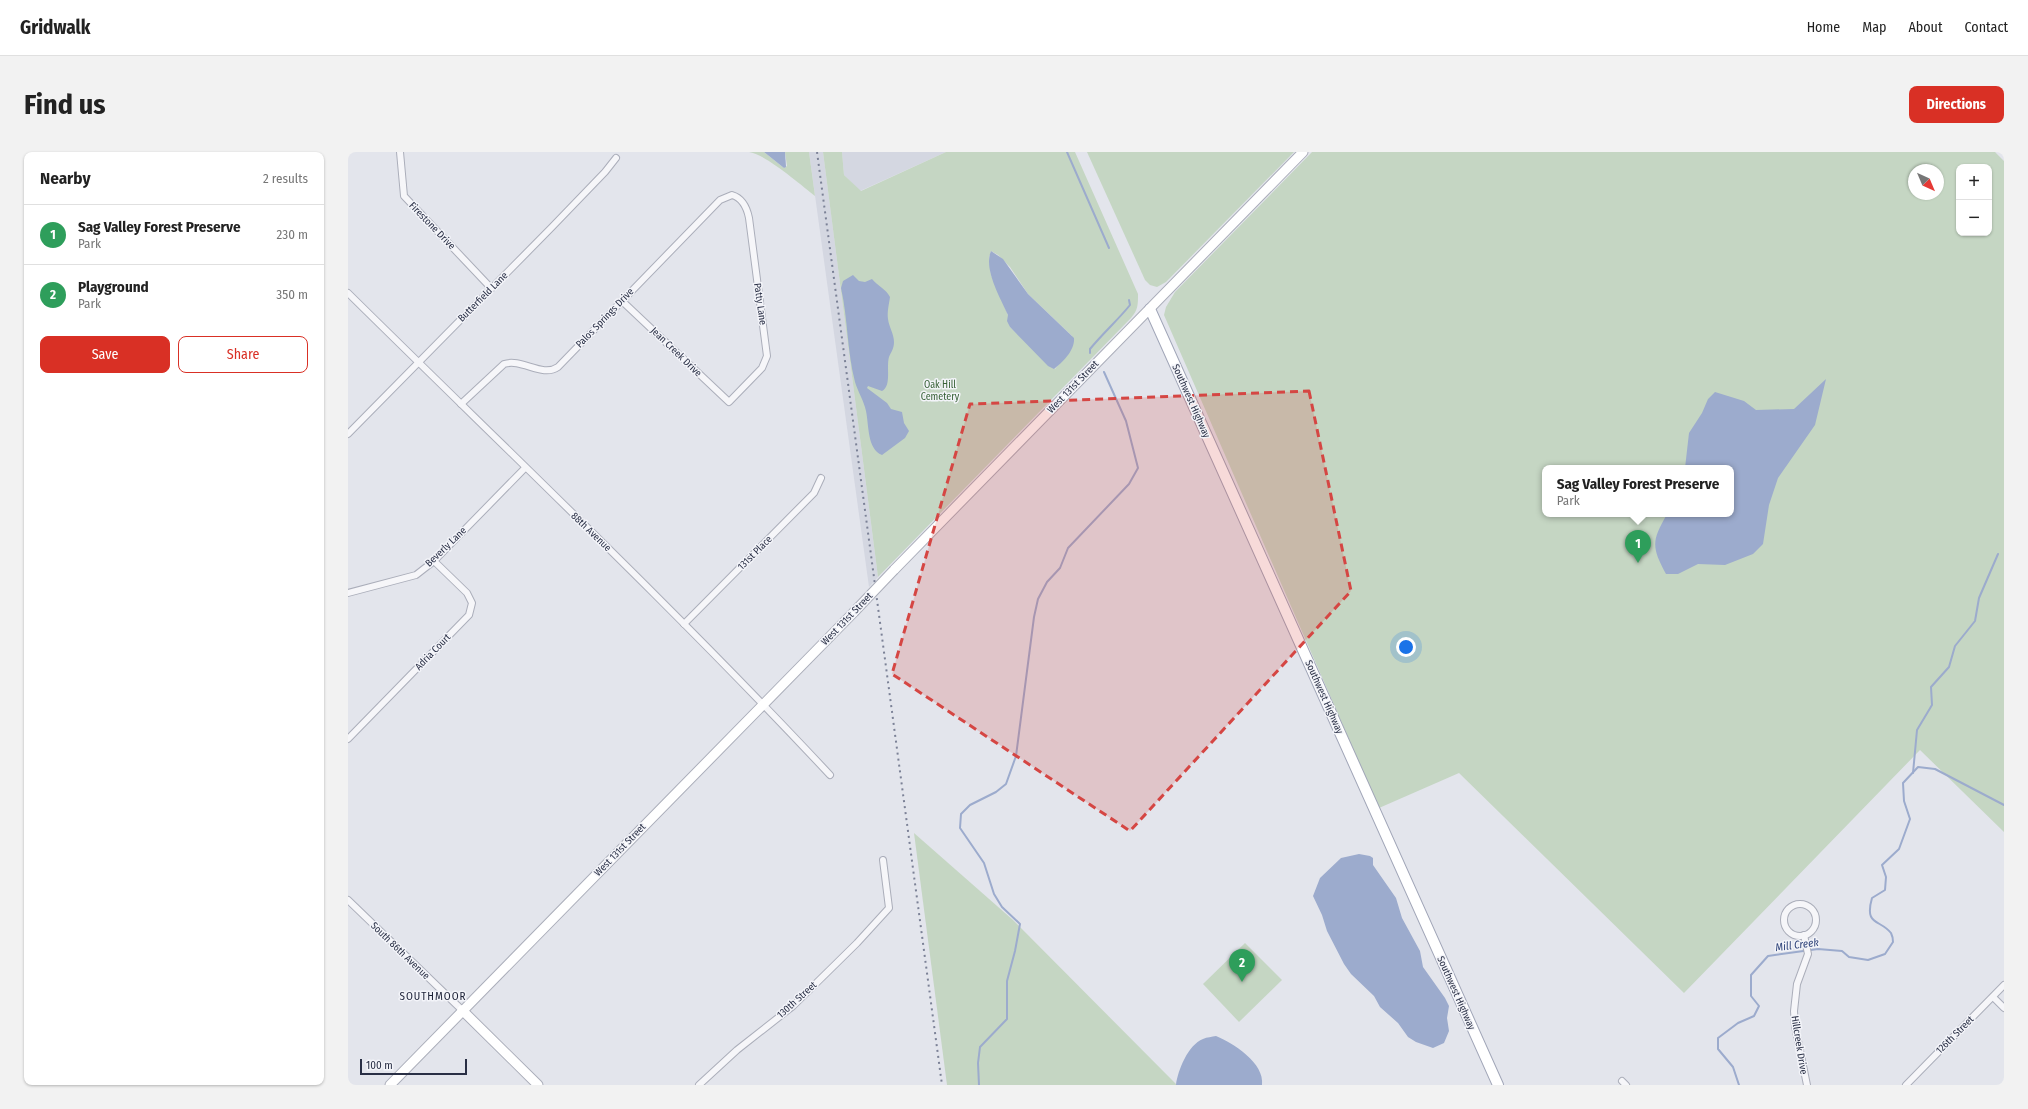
<!DOCTYPE html>
<html lang="en">
<head>
<meta charset="utf-8">
<style>
  :root { --surface:#fff; --page:#f2f2f2; --text:#222; --muted:#767676; --line:#e0e0e0; --accent:#d93025 }
  body { margin:0; font-family:"Fira Sans Condensed",sans-serif; background:var(--page); color:var(--text) }
  .controls { position:absolute; right:12px; top:12px; display:grid; overflow:hidden; border-radius:8px; box-shadow:0 1px 3px #0004 }
  .controls button { width:36px; height:36px; display:grid; place-items:center; padding:0; border:0; border-bottom:1px solid var(--line); background:var(--surface); color:var(--text); font:20px sans-serif }
  .compass { position:absolute; left:1560px; top:12px; width:36px; height:36px; border-radius:50%; background:var(--surface); box-shadow:0 1px 3px #0004; rotate:136deg }
  .scale { position:absolute; left:12px; bottom:10px; width:107px; box-sizing:border-box; padding-left:4px; border:2px solid #292f45; border-top:0; font-size:11px; line-height:14px; white-space:nowrap; color:#292f45; -webkit-text-stroke:3px #f3f4f9; paint-order:stroke }
  .you { position:absolute; left:1058px; top:495px; width:14px; height:14px; margin:-10px; border:3px solid #fff; border-radius:50%; background:#1a73e8; box-shadow:0 0 0 6px #1a73e833 }
  .badge { display:grid; place-items:center; width:26px; height:26px; border-radius:50%; background:var(--accent); color:#fff; font-size:13px; font-weight:700 }
  .pin { position:absolute; translate:-50% -33px; filter:drop-shadow(0 1px 2px #0008) }
  .pin::after { content:''; position:absolute; top:21px; width:14px; height:12px; background:inherit; clip-path:polygon(0 0,100% 0,50% 100%) }
  .popup { position:absolute; left:1194px; top:313px; width:192px; height:52px; box-sizing:border-box; display:grid; place-content:center; border-radius:8px; background:var(--surface); filter:drop-shadow(0 1px 3px #0005); font-size:13px; white-space:nowrap; color:var(--muted) }
  .popup b { font-size:15px; color:var(--text) }
  .popup::after { content:''; position:absolute; left:50%; top:100%; margin-left:-8px; border:8px solid transparent; border-top-color:var(--surface) }
  .list { margin:0; padding:0; list-style:none }
  h2 { display:flex; justify-content:space-between; align-items:center; height:52px; margin:0; padding:0 16px; font-size:17px }
  h2 small { font-size:13px; font-weight:400; color:var(--muted) }
  .list li { display:grid; grid-template-columns:26px 1fr auto; gap:12px; align-items:center; box-sizing:border-box; height:60px; padding:0 16px; border-top:1px solid var(--line) }
  .list b { display:block; font-size:15px; white-space:nowrap }
  .list p { margin:0; font-size:13px; white-space:nowrap; color:var(--muted) }
  .list em { font-size:13px; font-style:normal; color:var(--muted) }
  .actions { display:flex; gap:8px; padding:12px 16px }
  .actions a { flex:1; padding:9px 0; border:1px solid var(--accent); border-radius:8px; text-align:center; font-size:14px; color:var(--accent) }
  .actions .main { background:var(--accent); color:#fff }
  .map { position:relative; flex:none; width:1656px; height:933px; overflow:hidden; border-radius:8px }
  header { display:flex; align-items:center; gap:24px; box-sizing:border-box; height:56px; padding:0 20px; background:var(--surface); border-bottom:1px solid var(--line) }
  header strong { font-size:19px }
  nav { display:flex; gap:22px; margin-inline-start:auto; font-size:14px }
  .intro { display:flex; align-items:center; justify-content:space-between; box-sizing:border-box; height:96px; padding:0 24px }
  h1 { margin:0; font-size:28px }
  .button { padding:10px 18px; border-radius:8px; background:var(--accent); color:#fff; font-size:14px; font-weight:700 }
  main { display:flex; gap:24px; padding:0 24px }
  aside { flex:1; background:var(--surface); border-radius:8px; box-shadow:0 1px 3px #0004 }
  .map>svg:first-child { display:block }
</style>
</head>
<body>
<header>
<strong>Gridwalk</strong>
<nav><a>Home</a><a>Map</a><a>About</a><a>Contact</a></nav>
</header>
<div class="intro"><h1>Find us</h1><a class="button">Directions</a></div>
<main>
<aside>
<h2>Nearby<small>2 results</small></h2>
<ul class="list">
<li><span class="badge" style="background:#2e9e5b">1</span><div><b>Sag Valley Forest Preserve</b><p>Park</p></div><em>230 m</em></li>
<li><span class="badge" style="background:#2e9e5b">2</span><div><b>Playground</b><p>Park</p></div><em>350 m</em></li>
</ul>
<div class="actions"><a class="main">Save</a><a>Share</a></div>
</aside>
<div class="map">
<svg width="1656" height="933" viewBox="0 0 1656 933">
  <rect width="100%" height="100%" fill="#e3e5ec"/>
  <g fill="#d4d7e1">
    <polygon points="461,0 475,0 530,425 521,435"/>
    <polygon points="494,0 598,0 512,39 496,23"/>
  </g>
  <g fill="#c5d6c3" fill-rule="evenodd">
    <path d="M401,0h15l20,16 3,-2 -2,-14h24l6,44c-14,-11 -50,-42 -66,-44z"/>
    <path d="M475,0h19l2,23 17,16 85,-39h129l63,142c0,11 0,16 -7,24l-253,259zM643,99l7,4 12,12 18,27 44,42 -4,17 -13,16 -45,-42 -2,-12 -17,-40 -2,-17z"/>
    <polygon points="739,0 946,0 818,130 809,135 802,133 797,128"/>
    <path d="M964,0h683l9,9v671l-84,-82 -236,243 -225,-220 -80,35 -215,-493 2,-8 9,-15zM1611,15h30v66h-30zM1566,18h24v24h-24zM1197,316h186v46h-186z"/>
    <polygon points="566,681 665,768 829,933 599,933"/>
    <polygon points="897,791 934,828 891,870 855,832"/>
  </g>
  <g fill="#9cabcd">
    <polygon points="416,0 437,0 438,15 436,16"/>
    <path d="M643,99l12,8 25,35 46,44c1,12 -11,24 -20,31l-6,-3 -38,-39 -3,-6 1,-6c-7,-16 -25,-46 -17,-64z"/>
    <path d="M505,123l6,6 6,1 7,-3c6,7 14,10 18,18 -1,7 -3,15 -2,22 1,8 6,15 6,23 0,7 -3,10 -5,15 -3,10 3,29 -7,34l-14,-5 -1,2 20,15 4,6 11,3 2,11 5,8 -4,7 -23,17c-15,-6 -13,-30 -16,-44 -2,-10 -8,-19 -11,-29 -8,-31 -7,-63 -14,-94l2,-7z"/>
    <path d="M1478,227l-11,46 -37,53 -9,27 -6,39 -10,10 -28,11 -27,-1 -20,10h-12c-15,-28 -14,-33 1,-60h64v-46h-46l4,-35 13,-20 6,-14 7,-7 29,9 12,9 38,-1z"/>
    <polygon points="1011,702 1022,704 1025,706 1025,713 1048,746 1054,766 1072,799 1075,815 1097,846 1101,854 1099,866 1101,879 1096,891 1085,896 1068,890 1060,885 1050,871 1032,855 1026,844 1003,822 996,812 979,779 974,763 965,744 972,726 993,706"/>
    <path d="M868,884c17,7 49,27 46,49h-86c2,-15 12,-40 27,-46 4,-2 9,-2 13,-3z"/>
  </g>
  <g fill="none" stroke-linecap="round" stroke-linejoin="round">
    <g stroke="#9cabcd" stroke-width="2">
      <polyline points="719,0 761,96"/>
      <path d="M742,201v-4c13,-16 28,-29 40,-44l-1,-5"/>
      <polyline points="1565,621 1569,578 1584,553 1583,535 1601,515 1607,494 1627,469 1631,446 1650,402"/>
      <polyline points="631,933 630,911 632,895 659,867 659,829 667,799 672,772 654,755 646,742 636,711 612,676 613,662 622,653 648,640 658,632 668,604 686,465 690,447 699,430 712,416 720,396 781,332 790,316 778,269 756,220"/>
      <path d="M1391,933l-6,-18 -15,-18v-11l20,-15 16,-7 5,-10 -8,-10v-21l17,-19 50,-7 24,2 7,6 19,3 17,-6 8,-12c0,-2 -1,-7 -2,-9 -11,-14 -27,-7 -19,-35l13,-8 1,-13 -4,-12 17,-16 11,-30 -6,-18 -1,-18 15,-16 17,2 69,36"/>
    </g>
    <defs>
      <g id="street">
        <polyline points="52,0 56,44 143,136"/>
        <path d="M0,141c162,160 327,316 482,482"/>
        <path d="M113,252l43,-40c18,-6 38,14 54,3l162,-167 12,-5c10,3 15,13 17,23l18,138 -5,12 -33,34 -107,-101"/>
        <polyline points="0,282 204,75 257,20 268,6"/>
        <polyline points="0,441 68,423 86,409 177,316"/>
        <polyline points="336,472 466,341 473,326"/>
        <polyline points="0,587 121,463 124,451 119,441 86,409"/>
        <polyline points="0,748 114,858"/>
        <circle cx="1452" cy="768" r="16"/>
        <polyline points="1456,783 1460,802 1449,832 1446,859 1447,874 1459,933"/>
        <polyline points="1645,845 1656,856"/>
        <polyline points="1274,929 1278,933"/>
        <polyline points="351,933 389,898 445,854 509,791 541,756 535,708"/>
        <polyline points="1558,933 1656,833"/>
      </g>
      <g id="secondary">
        <polyline points="546,418 955,0"/>
        <polyline points="114,858 190,933"/>
        <polyline points="42,933 506,460"/>
      </g>
      <polyline id="primary" points="802,157 1150,933"/>
    </defs>
    <use href="#street" stroke="#abaeba" stroke-width="8"/>
    <use href="#secondary" stroke="#abaeba" stroke-width="11"/>
    <use href="#primary" stroke="#a1a6b8" stroke-width="12"/>
    <use href="#street" stroke="#f6f6f9" stroke-width="6"/>
    <use href="#secondary" stroke="#fff" stroke-width="9"/>
    <use href="#primary" stroke="#fff" stroke-width="10"/>
    <polyline stroke="#7b8196" stroke-width="2" stroke-dasharray="2 4" stroke-linecap="butt" points="469,0 594,933"/>
    <defs>
      <polyline id="secondary-bridge" points="506,460 546,418"/>
    </defs>
    <use href="#secondary-bridge" stroke="#abaeba" stroke-width="11" stroke-linecap="butt"/>
    <use href="#secondary-bridge" stroke="#fff" stroke-width="9"/>
  </g>
  <path fill="#d54643" fill-opacity="0.2" stroke="#d54643" stroke-width="3" stroke-dasharray="8 5" stroke-linejoin="round" d="M961,239l42,200 -221,240 -238,-157 78,-270z"/>
  <g text-anchor="middle" dominant-baseline="central" stroke-width="3" stroke-linejoin="round" paint-order="stroke">
    <g font-size="10" fill="#292f45" stroke="#f3f4f9">
      <text transform="translate(84 74) rotate(46)">Firestone Drive</text>
      <text transform="translate(135 145) rotate(-45)">Butterfield Lane</text>
      <text transform="translate(412 152) rotate(82)">Patty Lane</text>
      <text transform="translate(257 166) rotate(-46)">Palos Springs Drive</text>
      <text transform="translate(328 200) rotate(44)">Jean Creek Drive</text>
      <text transform="translate(725 235) rotate(-46)">West 131st Street</text>
      <text transform="translate(843 249) rotate(66)">Southwest Highway</text>
      <text transform="translate(243 380) rotate(44)">88th Avenue</text>
      <text transform="translate(98 395) rotate(-44)">Beverly Lane</text>
      <text transform="translate(407 401) rotate(-45)">131st Place</text>
      <text transform="translate(499 467) rotate(-46)">West 131st Street</text>
      <text transform="translate(85 500) rotate(-46)">Adria Court</text>
      <text transform="translate(976 545) rotate(66)">Southwest Highway</text>
      <text transform="translate(272 698) rotate(-46)">West 131st Street</text>
      <text transform="translate(52 799) rotate(44)">South 86th Avenue</text>
      <text transform="translate(1108 841) rotate(66)">Southwest Highway</text>
      <text transform="translate(449 848) rotate(-42)">130th Street</text>
      <text transform="translate(1607 883) rotate(-45)">126th Street</text>
      <text transform="translate(1451 893) rotate(81)">Hillcreek Drive</text>
    </g>
    <g font-size="10" fill="#376136" stroke="#f3f4f9">
      <text x="592" y="233">Oak Hill<tspan x="592" dy="12">Cemetery</tspan></text>
    </g>
    <g font-size="11" font-style="italic" fill="#31457b" stroke="#f3f4f9">
      <text transform="translate(1449 793) rotate(-7)">Mill Creek</text>
    </g>
    <g font-size="11" letter-spacing="1" fill="#1b2036" stroke="#f3f4f9">
      <text x="85" y="844">SOUTHMOOR</text>
    </g>
  </g>
</svg>
<div class="controls">
<button>+</button>
<button>−</button>
</div>
<svg class="compass" viewBox="-18 -18 36 36"><path d="M0-13l5 13h-10z" fill="#e53935"/><path d="M0 13l5-13h-10z" fill="#767676"/></svg>
<div class="scale">100 m</div>
<div class="you"></div>
<div class="pin badge" style="left:1290px;top:411px;background:#2e9e5b">1</div>
<div class="popup"><b>Sag Valley Forest Preserve</b>Park</div>
<div class="pin badge" style="left:894px;top:830px;background:#2e9e5b">2</div>
</div>
</main>
</body>
</html>
